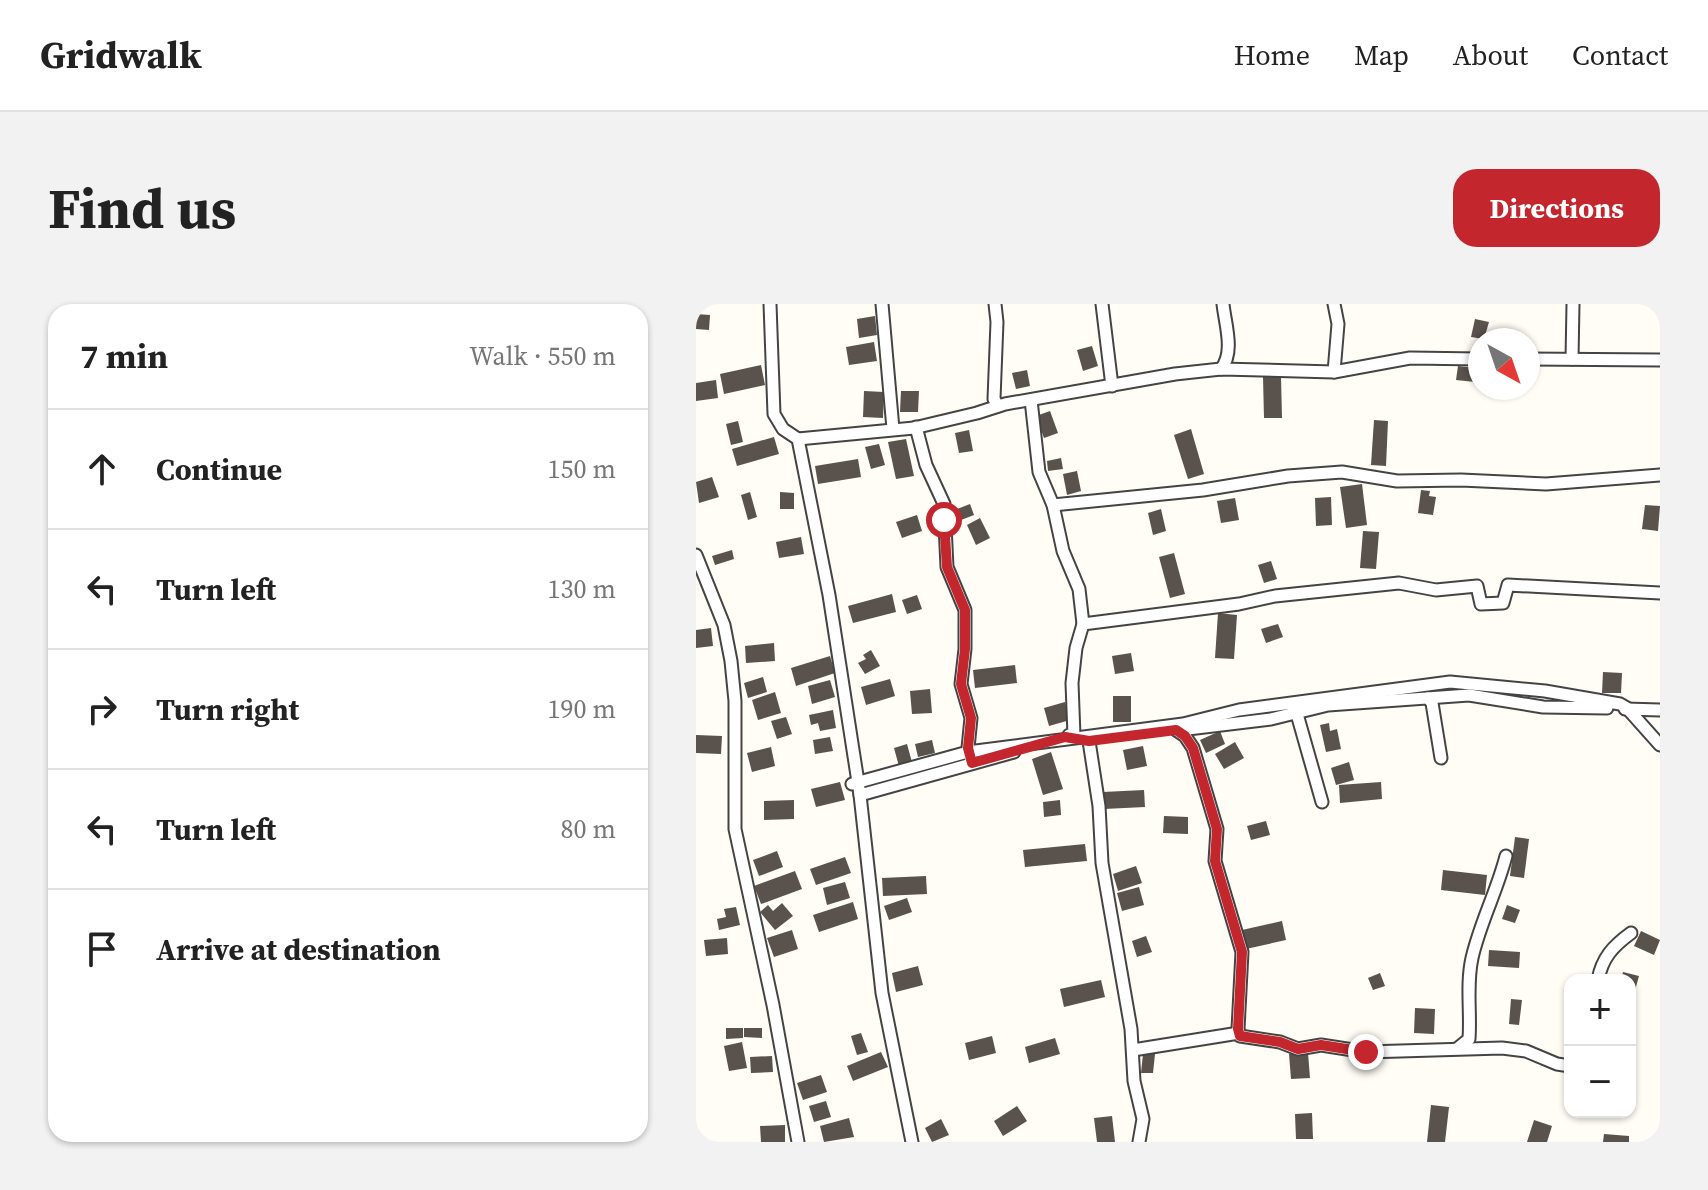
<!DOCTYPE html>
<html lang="en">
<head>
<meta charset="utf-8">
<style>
  :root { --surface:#fff; --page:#f2f2f2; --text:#222; --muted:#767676; --line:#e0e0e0; --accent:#c4262e }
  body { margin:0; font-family:"Source Serif 4",serif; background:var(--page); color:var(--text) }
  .controls { position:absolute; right:24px; bottom:24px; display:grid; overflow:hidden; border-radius:16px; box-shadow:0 2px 6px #0004 }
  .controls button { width:72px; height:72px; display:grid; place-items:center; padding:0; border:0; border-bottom:2px solid var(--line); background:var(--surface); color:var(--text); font:40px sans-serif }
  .compass { position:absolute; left:772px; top:24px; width:72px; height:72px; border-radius:50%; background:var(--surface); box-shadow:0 2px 6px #0004; rotate:140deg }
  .stop { position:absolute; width:24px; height:24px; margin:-18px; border:6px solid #c4262e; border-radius:50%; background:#fff }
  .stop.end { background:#c4262e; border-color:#fff; box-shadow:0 2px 8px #0008 }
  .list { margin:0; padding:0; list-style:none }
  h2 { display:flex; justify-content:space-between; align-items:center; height:104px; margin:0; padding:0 32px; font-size:34px }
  h2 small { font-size:26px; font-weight:400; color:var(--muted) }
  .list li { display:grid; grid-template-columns:52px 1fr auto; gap:24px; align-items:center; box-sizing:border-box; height:120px; padding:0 32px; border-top:2px solid var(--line) }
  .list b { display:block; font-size:30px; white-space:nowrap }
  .list em { font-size:26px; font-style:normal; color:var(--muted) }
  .icon { flex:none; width:44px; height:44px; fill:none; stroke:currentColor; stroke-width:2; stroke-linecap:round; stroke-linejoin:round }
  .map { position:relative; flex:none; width:964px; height:838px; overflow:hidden; border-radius:24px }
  header { display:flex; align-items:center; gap:48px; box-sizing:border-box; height:112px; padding:0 40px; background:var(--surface); border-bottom:2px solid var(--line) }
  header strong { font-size:38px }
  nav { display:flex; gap:44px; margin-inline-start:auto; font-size:28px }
  .intro { display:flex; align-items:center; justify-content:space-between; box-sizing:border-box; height:192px; padding:0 48px }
  h1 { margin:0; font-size:56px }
  .button { padding:20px 36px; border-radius:24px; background:var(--accent); color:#fff; font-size:28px; font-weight:700 }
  main { display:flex; gap:48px; padding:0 48px }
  aside { flex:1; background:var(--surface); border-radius:24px; box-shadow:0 2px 6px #0004 }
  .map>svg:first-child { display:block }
</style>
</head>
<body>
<header>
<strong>Gridwalk</strong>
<nav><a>Home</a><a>Map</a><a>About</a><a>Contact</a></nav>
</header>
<div class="intro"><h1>Find us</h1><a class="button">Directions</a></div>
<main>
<aside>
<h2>7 min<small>Walk · 550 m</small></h2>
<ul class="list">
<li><svg class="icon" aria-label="ahead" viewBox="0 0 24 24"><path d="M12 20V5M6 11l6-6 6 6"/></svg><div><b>Continue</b></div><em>150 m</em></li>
<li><svg class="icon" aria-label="left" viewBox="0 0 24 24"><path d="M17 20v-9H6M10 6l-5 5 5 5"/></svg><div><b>Turn left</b></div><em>130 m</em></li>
<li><svg class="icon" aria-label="right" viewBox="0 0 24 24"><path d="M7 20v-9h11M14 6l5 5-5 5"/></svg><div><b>Turn right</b></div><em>190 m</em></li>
<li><svg class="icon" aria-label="left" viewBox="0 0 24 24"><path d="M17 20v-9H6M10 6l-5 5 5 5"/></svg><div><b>Turn left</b></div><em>80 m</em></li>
<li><svg class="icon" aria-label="arrive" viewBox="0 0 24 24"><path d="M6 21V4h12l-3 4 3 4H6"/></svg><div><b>Arrive at destination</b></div></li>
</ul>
</aside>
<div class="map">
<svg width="964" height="838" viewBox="0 0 964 838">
  <rect width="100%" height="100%" fill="#fffdf5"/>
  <g fill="#5a524d">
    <polygon points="0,10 14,11 13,26 0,25"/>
    <polygon points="179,12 181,31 163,34 161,15"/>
    <polygon points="779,15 793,18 788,35 775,33"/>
    <polygon points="178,38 181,57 153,61 150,43"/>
    <polygon points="396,42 402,62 387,67 381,46"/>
    <polygon points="65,61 69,81 28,90 24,70"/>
    <polygon points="762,62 780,64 779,78 760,76"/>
    <polygon points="331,66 334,82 320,85 316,69"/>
    <polygon points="567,73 585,73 586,114 568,114"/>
    <polygon points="20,76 22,94 0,97 0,79"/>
    <polygon points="168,87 188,88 187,114 167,113"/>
    <polygon points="205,87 223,87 222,108 204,108"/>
    <polygon points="354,107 362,129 348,134 340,112"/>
    <polygon points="678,116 692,117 690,162 675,161"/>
    <polygon points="42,117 47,138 35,141 30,120"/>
    <polygon points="495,125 508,170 492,175 478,131"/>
    <polygon points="273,126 277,147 263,149 259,129"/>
    <polygon points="78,133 83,150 41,162 36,145"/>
    <polygon points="210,135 218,172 200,175 192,138"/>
    <polygon points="183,140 189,161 175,165 169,143"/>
    <polygon points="365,154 367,165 352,167 351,157"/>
    <polygon points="162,155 165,173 122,180 119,162"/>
    <polygon points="381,167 385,187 371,191 367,170"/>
    <polygon points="16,173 23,193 3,199 0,178"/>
    <polygon points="666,180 671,221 650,224 644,183"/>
    <polygon points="725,186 734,187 733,192 740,193 737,211 722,209"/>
    <polygon points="54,188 61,213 52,216 45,191"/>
    <polygon points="84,188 98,189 98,205 84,205"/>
    <polygon points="635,193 636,221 620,222 619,194"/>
    <polygon points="539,194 543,216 525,219 521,197"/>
    <polygon points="274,200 278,211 260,218 256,207"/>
    <polygon points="949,201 964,202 962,227 946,225"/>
    <polygon points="465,205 470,227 457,231 452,209"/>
    <polygon points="221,211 226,227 206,234 200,218"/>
    <polygon points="284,214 294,234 280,241 271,221"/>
    <polygon points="667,227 683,228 680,265 664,264"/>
    <polygon points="105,233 108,250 83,254 80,238"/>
    <polygon points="36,246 38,255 19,261 16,252"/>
    <polygon points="478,249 489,290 474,294 463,253"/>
    <polygon points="575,257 581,275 568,279 562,261"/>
    <polygon points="196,290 200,308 157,319 152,302"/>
    <polygon points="221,291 226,305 211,310 206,296"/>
    <polygon points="522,309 541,311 538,355 519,354"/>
    <polygon points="582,320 587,333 570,339 565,325"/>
    <polygon points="15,324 17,342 0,344 0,326"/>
    <polygon points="78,339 79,357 50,359 49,342"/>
    <polygon points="175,346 184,362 169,370 162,359 170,355 167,351"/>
    <polygon points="435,349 438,367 419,370 416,352"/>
    <polygon points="134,352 139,369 100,382 95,364"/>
    <polygon points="319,361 321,379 279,384 277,366"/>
    <polygon points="907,368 926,369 925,389 906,389"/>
    <polygon points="67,373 71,388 52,394 48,379"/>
    <polygon points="194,375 199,392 170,401 165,383"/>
    <polygon points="134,376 139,393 116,400 112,382"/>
    <polygon points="234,385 236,409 216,410 214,387"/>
    <polygon points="79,388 85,409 62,416 56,396"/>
    <rect x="417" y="392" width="18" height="26"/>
    <polygon points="369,398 374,416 353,422 348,404"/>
    <polygon points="137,406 140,424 124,427 122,419 115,421 113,411"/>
    <polygon points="90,413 96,430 81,435 75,417"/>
    <polygon points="633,419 634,427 641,425 645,445 630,448 624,421"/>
    <polygon points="524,427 529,440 510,449 504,436"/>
    <polygon points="0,431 26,432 25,450 0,449"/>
    <polygon points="134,433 137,447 119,450 117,436"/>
    <polygon points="236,436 239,449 222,453 219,440"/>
    <polygon points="539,438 548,454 528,465 519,450"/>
    <polygon points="211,440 217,462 204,466 198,444"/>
    <polygon points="447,442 451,462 431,466 427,446"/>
    <polygon points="75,443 79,462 56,468 51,449"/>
    <polygon points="355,448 367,485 347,491 336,455"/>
    <polygon points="653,458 658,476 640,481 635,464"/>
    <polygon points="144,478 149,496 120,503 115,485"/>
    <polygon points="685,478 686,495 644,499 643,481"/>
    <polygon points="448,486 449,503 408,505 407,488"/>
    <polygon points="98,496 98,515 68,516 68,497"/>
    <polygon points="364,496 365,511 348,513 347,498"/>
    <polygon points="468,512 492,513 492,530 467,529"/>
    <polygon points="570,517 574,531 555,536 551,522"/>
    <polygon points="819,533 833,535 828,574 814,572"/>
    <polygon points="389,540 391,557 329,563 327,546"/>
    <polygon points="81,547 87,563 63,572 57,556"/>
    <polygon points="149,553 155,569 120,581 114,565"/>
    <polygon points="440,562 446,579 422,587 417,570"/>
    <polygon points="747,566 791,571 789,591 745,586"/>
    <polygon points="99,567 106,585 65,600 58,582"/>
    <polygon points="230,572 231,590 187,592 186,574"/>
    <polygon points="149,578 154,594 131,601 127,584"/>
    <polygon points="443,583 448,601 426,607 421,589"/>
    <polygon points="211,594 216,608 193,616 188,602"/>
    <polygon points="157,598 162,615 123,628 117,611"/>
    <polygon points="86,599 97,612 79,626 64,608 72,601 77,607"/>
    <polygon points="811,601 824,606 819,619 806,615"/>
    <polygon points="40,603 44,621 23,626 21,615 30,613 28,605"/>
    <polygon points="586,617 590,636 550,645 546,626"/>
    <polygon points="96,626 102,645 78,653 71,634"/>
    <polygon points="945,627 964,636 958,651 938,642"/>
    <polygon points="450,632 456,648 441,653 436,637"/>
    <polygon points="31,634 32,650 10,652 8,636"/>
    <polygon points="793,646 824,648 823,664 792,662"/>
    <polygon points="222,662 227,681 200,688 196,669"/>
    <polygon points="927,668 943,672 938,690 934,689 934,676 925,676"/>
    <polygon points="684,669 689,682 677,686 672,674"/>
    <polygon points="405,676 409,693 368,703 364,685"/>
    <polygon points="815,695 826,696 823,721 813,720"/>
    <polygon points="719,704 739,705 738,730 718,729"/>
    <polygon points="30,724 47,724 47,734 30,735"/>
    <polygon points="48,724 66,724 66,734 48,733"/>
    <polygon points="165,729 172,748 161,751 155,732"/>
    <polygon points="296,732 300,749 273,756 269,739"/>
    <polygon points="359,734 364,750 333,759 329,743"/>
    <polygon points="46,738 51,764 33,767 28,742"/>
    <polygon points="185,748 192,763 157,777 151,762"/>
    <polygon points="612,749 614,774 595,775 593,750"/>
    <polygon points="447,750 459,750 457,769 445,769"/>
    <polygon points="76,752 77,768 55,769 54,753"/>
    <polygon points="125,771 131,788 107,796 101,779"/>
    <polygon points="130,797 135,813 118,818 113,802"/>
    <polygon points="735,801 753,803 749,838 731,838"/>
    <polygon points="321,802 331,817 307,832 298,817"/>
    <polygon points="616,809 617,835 600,835 599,810"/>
    <polygon points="416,812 419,838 401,838 398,814"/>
    <polygon points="153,814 158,833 128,838 124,822"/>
    <polygon points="245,815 253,831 236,838 229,824"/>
    <polygon points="838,816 856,822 851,838 831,838"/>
    <polygon points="89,821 89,838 65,838 64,822"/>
    <polygon points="908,830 933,832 933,838 907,838"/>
  </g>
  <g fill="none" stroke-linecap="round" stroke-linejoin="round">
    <defs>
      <g id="minor">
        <polyline points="74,0 78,110 87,125 102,135 133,291 164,491 186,689 216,838"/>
        <polyline points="186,0 197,125"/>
        <polyline points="299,0 301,18 298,95 302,102"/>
        <polyline points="406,0 416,82"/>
        <polyline points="638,0 642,20 638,68"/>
        <polyline points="832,55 964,56"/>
        <polyline points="876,55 877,0"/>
        <path d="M525,65c14,-17 4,-45 2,-65"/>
        <polyline points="335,96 343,168 357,201 367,247 383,285 387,320 380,344 376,379 378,432 376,430 373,431"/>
        <polyline points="220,123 230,161 248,200 251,263 269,306 269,345 265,380 275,414 272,444 275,455"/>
        <polyline points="102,135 218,124 281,109 309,100 479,70 525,65 638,68 714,54 784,55"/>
        <polyline points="357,201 507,186 592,172 646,168 701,177 765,176 850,180 964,171"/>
        <polyline points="0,251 28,321 35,357 39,397 39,525 77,701 102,838"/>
        <polyline points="387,320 543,300 579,292 703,279 740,286 781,282 785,300 807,299 812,281 964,289"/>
        <polyline points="732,394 736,399 745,454"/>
        <polyline points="599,403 626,498"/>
        <polyline points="929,405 964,406"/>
        <polyline points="492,425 575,415 632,401 773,391 847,403 911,404"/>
        <polyline points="480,426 489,432 497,444 521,525 519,557 546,648 542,725 544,732 584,738 602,745 625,741 670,748 806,744 830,747 861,760 874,762"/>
        <polyline points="393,437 403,502 406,559 435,725 438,777 447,815 443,838"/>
        <polyline points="156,480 272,448 487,420 543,406 754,378 849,387 924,400 931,404 964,441"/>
        <polyline points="164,491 318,448"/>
        <path d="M902,676c4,-22 15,-34 33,-47"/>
        <path d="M762,744l11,-9c2,-27 -3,-54 3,-81 8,-35 25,-67 34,-102"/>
        <polyline points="437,746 543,729"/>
      </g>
    </defs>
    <use href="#minor" stroke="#444" stroke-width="15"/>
    <use href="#minor" stroke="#fff" stroke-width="11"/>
  </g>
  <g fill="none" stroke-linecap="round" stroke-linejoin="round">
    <polyline stroke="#c4262e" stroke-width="10" points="248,216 251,263 269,306 269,345 265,380 275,414 272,444 276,459 369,433 393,437 480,426 489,432 497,444 521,525 519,557 546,648 542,725 544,732 584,738 602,745 625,741 670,748"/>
  </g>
</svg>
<div class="controls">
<button>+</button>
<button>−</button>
</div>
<svg class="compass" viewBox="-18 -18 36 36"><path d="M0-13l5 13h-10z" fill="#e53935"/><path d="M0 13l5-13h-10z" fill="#767676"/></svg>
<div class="stop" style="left:248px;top:216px"></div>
<div class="stop end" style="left:670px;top:748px"></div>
</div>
</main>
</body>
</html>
